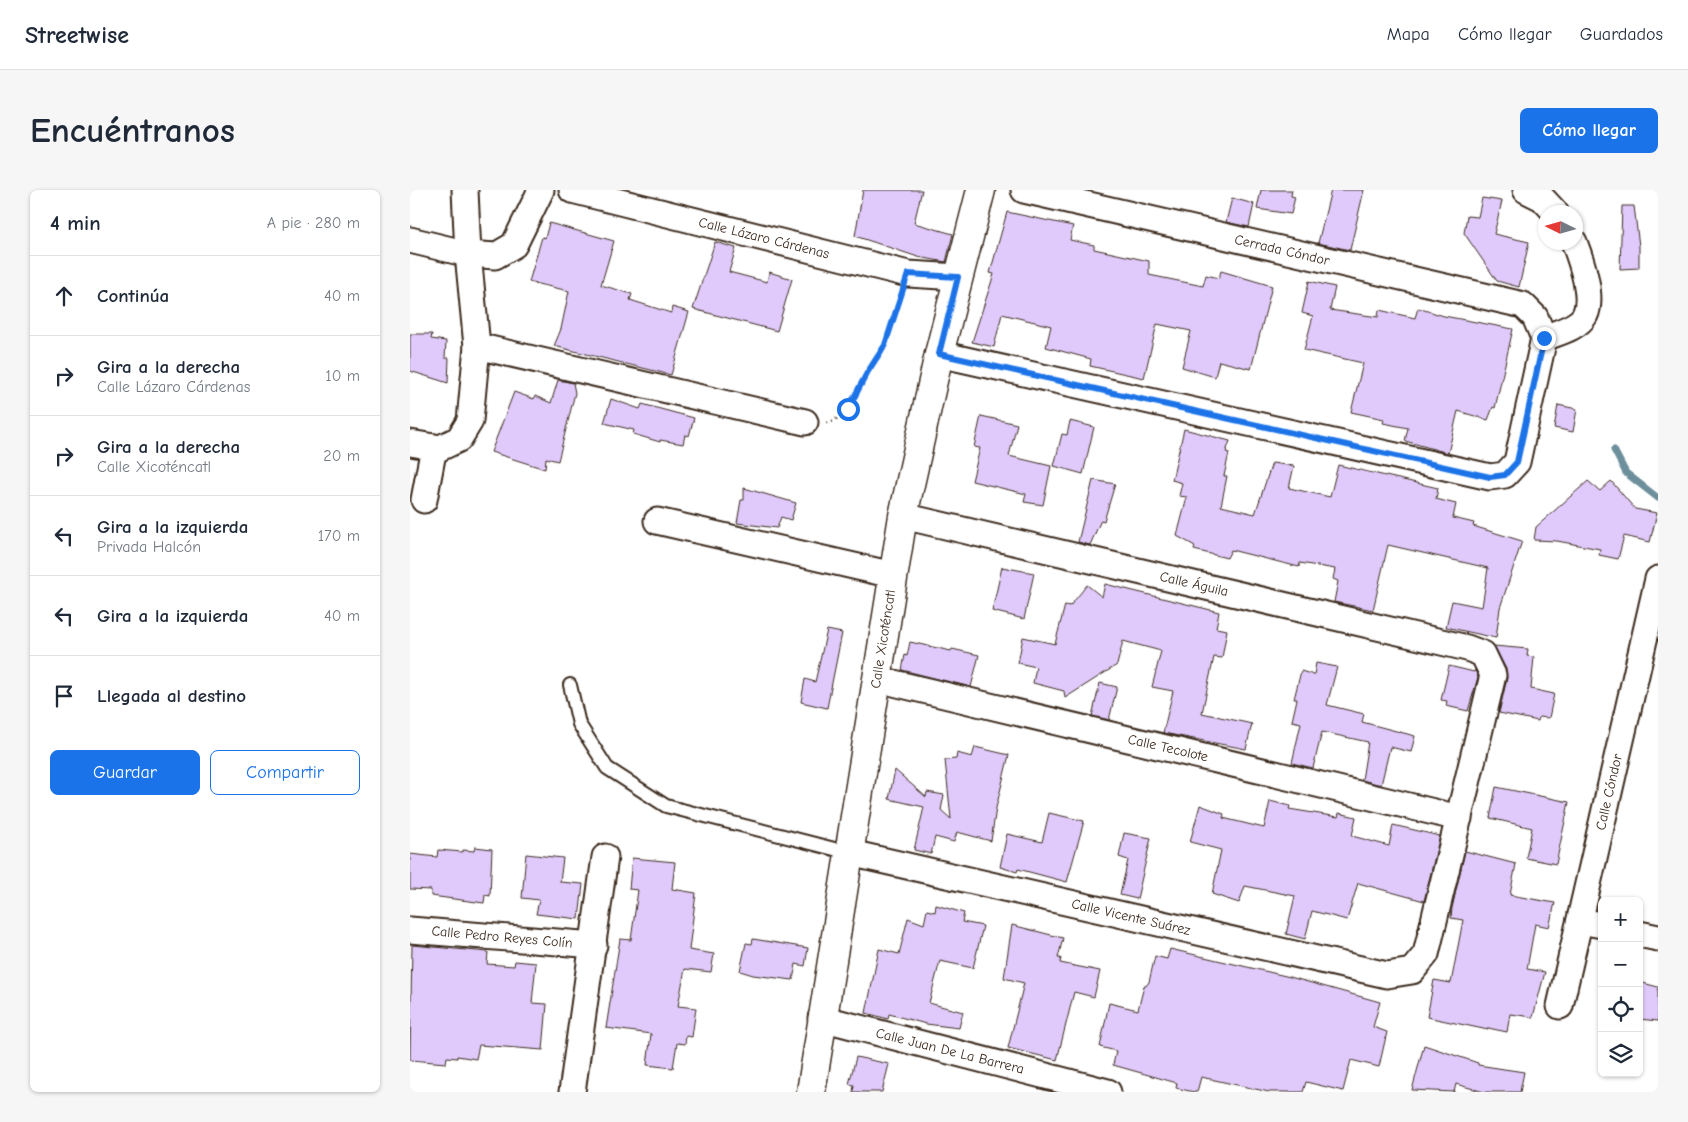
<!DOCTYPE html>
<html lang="es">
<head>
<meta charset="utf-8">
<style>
  :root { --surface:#fff; --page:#f6f6f7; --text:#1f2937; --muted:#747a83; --line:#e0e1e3; --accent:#1a73e8 }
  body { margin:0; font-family:"Comic Neue",sans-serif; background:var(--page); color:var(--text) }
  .controls { position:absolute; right:15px; bottom:15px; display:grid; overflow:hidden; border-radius:8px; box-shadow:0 1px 4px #0004 }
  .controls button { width:45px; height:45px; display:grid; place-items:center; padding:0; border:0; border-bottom:1px solid var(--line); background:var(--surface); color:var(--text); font:25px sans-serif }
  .compass { position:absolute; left:1128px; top:15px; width:45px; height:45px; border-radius:50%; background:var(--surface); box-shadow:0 1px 4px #0004; rotate:275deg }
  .stop { position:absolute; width:15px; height:15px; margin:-11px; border:4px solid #1a73e8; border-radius:50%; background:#fff }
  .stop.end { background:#1a73e8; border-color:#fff; box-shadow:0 1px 5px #0008 }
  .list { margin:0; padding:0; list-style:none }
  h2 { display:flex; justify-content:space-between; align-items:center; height:65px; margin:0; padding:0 20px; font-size:21px }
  h2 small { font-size:16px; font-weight:400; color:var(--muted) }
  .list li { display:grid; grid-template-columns:32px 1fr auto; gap:15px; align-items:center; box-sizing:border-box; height:80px; padding:0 20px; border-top:1px solid var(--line) }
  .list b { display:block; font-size:19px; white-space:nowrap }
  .list p { margin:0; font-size:16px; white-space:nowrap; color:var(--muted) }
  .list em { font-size:16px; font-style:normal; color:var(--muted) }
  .actions { display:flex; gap:10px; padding:15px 20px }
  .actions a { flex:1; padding:11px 0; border:1px solid var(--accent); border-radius:8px; text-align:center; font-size:18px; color:var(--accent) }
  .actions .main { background:var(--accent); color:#fff }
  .icon { flex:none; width:28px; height:28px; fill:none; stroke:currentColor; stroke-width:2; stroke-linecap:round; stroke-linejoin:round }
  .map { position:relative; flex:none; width:1248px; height:902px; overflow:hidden; border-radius:8px }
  header { display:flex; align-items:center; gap:30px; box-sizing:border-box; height:70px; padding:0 25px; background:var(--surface); border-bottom:1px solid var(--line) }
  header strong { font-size:24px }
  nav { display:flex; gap:28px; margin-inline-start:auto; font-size:18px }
  .intro { display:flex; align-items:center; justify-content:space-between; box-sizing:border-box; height:120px; padding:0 30px }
  h1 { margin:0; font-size:35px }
  .button { padding:12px 22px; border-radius:8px; background:var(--accent); color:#fff; font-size:18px; font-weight:700 }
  main { display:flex; gap:30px; padding:0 30px }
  aside { flex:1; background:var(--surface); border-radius:8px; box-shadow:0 1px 4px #0004 }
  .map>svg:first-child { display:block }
</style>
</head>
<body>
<header>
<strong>Streetwise</strong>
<nav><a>Mapa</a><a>Cómo llegar</a><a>Guardados</a></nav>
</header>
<div class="intro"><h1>Encuéntranos</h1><a class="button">Cómo llegar</a></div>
<main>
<aside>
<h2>4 min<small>A pie · 280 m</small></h2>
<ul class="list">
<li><svg class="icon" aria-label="ahead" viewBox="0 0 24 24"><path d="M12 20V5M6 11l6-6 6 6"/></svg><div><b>Continúa</b></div><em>40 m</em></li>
<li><svg class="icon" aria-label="right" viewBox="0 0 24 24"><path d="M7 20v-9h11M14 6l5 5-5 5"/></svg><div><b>Gira a la derecha</b><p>Calle Lázaro Cárdenas</p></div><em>10 m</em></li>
<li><svg class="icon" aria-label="right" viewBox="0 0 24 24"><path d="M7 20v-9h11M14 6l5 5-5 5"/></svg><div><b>Gira a la derecha</b><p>Calle Xicoténcatl</p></div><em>20 m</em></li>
<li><svg class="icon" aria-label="left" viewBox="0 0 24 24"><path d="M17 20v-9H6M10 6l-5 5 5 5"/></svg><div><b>Gira a la izquierda</b><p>Privada Halcón</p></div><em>170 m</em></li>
<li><svg class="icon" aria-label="left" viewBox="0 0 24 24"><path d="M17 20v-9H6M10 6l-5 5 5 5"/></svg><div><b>Gira a la izquierda</b></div><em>40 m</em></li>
<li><svg class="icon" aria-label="arrive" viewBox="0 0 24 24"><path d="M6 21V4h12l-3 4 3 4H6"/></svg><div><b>Llegada al destino</b></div></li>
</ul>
<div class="actions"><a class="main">Guardar</a><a>Compartir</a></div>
</aside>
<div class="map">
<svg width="1248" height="902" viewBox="0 0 1248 902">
  <rect width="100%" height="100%" fill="#fff"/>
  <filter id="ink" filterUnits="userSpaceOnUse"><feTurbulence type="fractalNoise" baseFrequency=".02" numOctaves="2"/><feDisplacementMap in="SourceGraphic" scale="10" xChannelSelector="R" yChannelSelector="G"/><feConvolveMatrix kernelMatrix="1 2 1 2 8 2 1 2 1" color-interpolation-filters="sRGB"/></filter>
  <g filter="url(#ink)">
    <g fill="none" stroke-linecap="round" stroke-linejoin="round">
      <polyline stroke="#6d8f9b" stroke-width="7" points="1204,260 1216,283 1248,308"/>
    </g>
    <g fill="#dfcafb" stroke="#3b2a1e">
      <polygon points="453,0 512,0 504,33 543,44 536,72 508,67 445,46"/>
      <polygon points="851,0 882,0 881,6 885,7 881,24 847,19"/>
      <polygon points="921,0 954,0 940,60 908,53"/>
      <polygon points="822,8 844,14 839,37 816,32"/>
      <polygon points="1072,8 1092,11 1084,44 1119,52 1109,97 1087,91 1054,43 1057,26 1068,27"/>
      <polygon points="1212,16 1224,16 1229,56 1229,78 1210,79"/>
      <polygon points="597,22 663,36 660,50 684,55 684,59 739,71 739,85 793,96 796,85 809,88 811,81 862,96 841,179 809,171 805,187 772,177 781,141 747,134 734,188 680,176 681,169 636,157 641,136 592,124 584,157 562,152 584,84 580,83"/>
      <polygon points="139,33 204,51 191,95 222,104 220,110 261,123 262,117 279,122 261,185 144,156 151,139 159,101 119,92 132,47 135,48"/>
      <polygon points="305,52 326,58 319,82 357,92 359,82 382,89 367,141 283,119"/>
      <polygon points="899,91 925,97 920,120 968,127 969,120 1005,128 1008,118 1034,126 1103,139 1085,218 1083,217 1078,230 1048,221 1038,263 995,251 998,238 973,233 974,229 941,222 953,173 894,160 903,126 892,123"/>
      <polygon points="0,144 22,144 21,149 36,151 35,168 39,168 38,193 0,181"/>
      <polygon points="148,190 163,193 165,203 148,271 136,268 135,279 81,262 104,202 124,209 125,206 141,213"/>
      <polygon points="201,209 230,219 232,214 284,228 279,246 275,245 273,254 250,250 250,252 223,244 224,240 194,233"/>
      <polygon points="1148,215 1167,219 1163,242 1144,238"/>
      <polygon points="571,226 607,234 599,266 641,276 633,315 614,312 616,304 562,291 570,258 564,257"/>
      <polygon points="660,231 684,237 673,284 644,276 652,244 657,245"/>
      <polygon points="774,239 820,251 816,262 819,263 814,286 817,286 811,316 845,324 862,273 884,276 879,298 920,307 928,275 1028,298 1026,309 1046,314 1043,328 1064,333 1063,336 1112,351 1090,418 1086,448 1036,437 1042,411 1072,417 1078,378 978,355 963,420 924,412 928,391 923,389 925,379 890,373 889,377 821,360 817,368 784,360 785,356 767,346 777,307 769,306 772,293 762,290"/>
      <polygon points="683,290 705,294 694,331 691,330 680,355 668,352"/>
      <polygon points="1178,291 1190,301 1201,291 1225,319 1247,323 1240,352 1214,346 1208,369 1189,365 1190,359 1147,351 1124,350 1126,337"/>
      <polygon points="334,298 386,313 381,330 371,327 367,338 327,333 331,310 334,310"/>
      <polygon points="592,377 624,383 614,429 582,421"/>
      <polygon points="695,394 809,422 806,438 817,440 812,468 804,467 792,523 842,534 836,559 753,543 763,501 742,497 751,461 713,451 707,475 655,508 654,501 623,493 626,477 608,473 613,447 645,454 655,415 660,416 677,395 692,407"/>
      <polygon points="417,440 432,443 417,518 391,512 395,489 405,492"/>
      <polygon points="500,452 541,461 542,459 569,465 561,497 492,480 495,465 497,466"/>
      <polygon points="1084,456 1118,459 1117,466 1124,467 1121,499 1144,504 1139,528 1129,527 1128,531 1089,523 1097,488 1096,479"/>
      <polygon points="906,473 927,477 917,515 954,524 952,532 1005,546 1001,562 980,557 971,595 952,590 958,552 912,542 903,578 882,573 891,533 882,531 887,509 884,509 891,481 904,485"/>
      <polygon points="1039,476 1064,482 1065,480 1068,487 1058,521 1036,516 1037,511 1031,510"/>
      <polygon points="690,493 707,497 699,530 682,526"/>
      <polygon points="565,557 599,565 586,618 581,651 547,642 544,652 525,647 521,664 504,660 514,617 479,609 485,580 516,607 517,602 534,605 531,620 541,629 535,570 546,569 547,563 562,567"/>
      <polygon points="1086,597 1159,612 1146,674 1116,668 1122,638 1080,628"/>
      <polygon points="860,611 880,616 879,619 928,627 929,623 946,627 942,646 979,656 983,635 1030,646 1014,711 948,693 937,730 902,721 895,749 876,744 885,706 835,696 829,713 802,704 811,660 780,652 790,615 814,624 813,628 854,638"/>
      <polygon points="639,623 674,631 657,692 608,679 607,682 590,677 597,644 632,652"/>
      <polygon points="714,643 741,648 727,709 710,705 718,670 709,667"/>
      <polygon points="65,657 82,659 80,706 75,705 74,713 21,706 21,700 0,699 0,664 27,667 28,660 53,662 53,660 64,661"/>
      <polygon points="1055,661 1106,674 1100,705 1145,713 1139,737 1125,734 1117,779 1135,782 1123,827 1100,824 1097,842 1078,838 1078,840 1017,827 1024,790 1041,793 1053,730 1041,728 1042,718"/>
      <polygon points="116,664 153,668 150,692 173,694 169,729 126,724 129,710 112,708"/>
      <polygon points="222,668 265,672 262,699 286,703 279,760 304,764 301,782 275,779 268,816 286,818 282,847 276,846 275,854 267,853 263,878 237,875 241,844 196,838 210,749 221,750 228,700 219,699"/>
      <polygon points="526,715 554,723 552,732 573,736 563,778 530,771 519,813 553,822 549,838 516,834 479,824 478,829 456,823 469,759 489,764 498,728 514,734 517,720 525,722"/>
      <polygon points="602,735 653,748 648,768 651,768 650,773 690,781 684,807 664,802 647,870 598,858 614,793 594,788"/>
      <polygon points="343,749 398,758 395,776 386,774 383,790 343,785 330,781 336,753 342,754"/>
      <polygon points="2,755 78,762 77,774 104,776 105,771 126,773 122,813 137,814 133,860 69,855 66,869 47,866 47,868 37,867 36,873 0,870"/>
      <polygon points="760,759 880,787 970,812 963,837 977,842 969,877 941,870 933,901 896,892 893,902 859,902 791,887 787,902 784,902 766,898 767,893 703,875 706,861 690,857 699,813 728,820 734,796 736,796 739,792 745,766 757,769"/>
      <polygon points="1229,792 1248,797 1248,831 1229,829"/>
      <polygon points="1014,855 1068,873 1068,875 1114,882 1110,902 1074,902 1046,894 1044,902 1002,900"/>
      <polygon points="446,867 479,874 472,902 443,902 444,895 439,894"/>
    </g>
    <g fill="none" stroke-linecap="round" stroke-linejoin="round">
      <defs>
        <polyline id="lane" points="160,495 169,534 197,578 256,616 440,663"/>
        <g id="street">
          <polyline points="162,0 498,84 548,87"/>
          <polyline points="1116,0 1132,8 1145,22"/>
          <polyline points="0,50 58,64 85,66 104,55 131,0"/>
          <path d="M1134,148c12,-5 34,-10 41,-23 9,-18 -4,-55 -11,-73"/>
          <polyline points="67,156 395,232"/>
          <polyline points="529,164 1080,287 1095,285 1107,272 1134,148 1125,127 1113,115 614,0"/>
          <polyline points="0,253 30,258 49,249 60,231 67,156 58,64 55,0"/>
          <polyline points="14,310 24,257"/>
          <polyline points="247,331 483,385"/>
          <polyline points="467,489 1049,628"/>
          <polyline points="440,663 977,785 1002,781 1016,764 1083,485 1073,464 1057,458 493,326"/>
          <polyline points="1170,731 1192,735"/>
          <polyline points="0,740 184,755"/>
          <polyline points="1229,744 1248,748"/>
          <polyline points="1150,816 1248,389"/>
          <polyline points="411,828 698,902"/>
          <polyline points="162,902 195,667"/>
        </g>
        <polyline id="secondary" points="401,902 493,326 529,164 571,0"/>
      </defs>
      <use href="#lane" stroke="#3b2a1e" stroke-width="16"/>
      <use href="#street" stroke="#3b2a1e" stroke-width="29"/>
      <use href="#secondary" stroke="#3b2a1e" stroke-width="31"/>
      <polyline stroke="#3b2a1e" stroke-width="3" stroke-dasharray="1 4" stroke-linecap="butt" points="417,233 424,231 438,219 457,183 475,155 491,106"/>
      <use href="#lane" stroke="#fff" stroke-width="12"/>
      <use href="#street" stroke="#fff" stroke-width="25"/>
      <use href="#secondary" stroke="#fff" stroke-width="28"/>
    </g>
  </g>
  <g fill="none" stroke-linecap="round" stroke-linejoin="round" filter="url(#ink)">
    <polyline stroke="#1a73e8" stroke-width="6" points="438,219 457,183 475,155 498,84 548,87 529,164 1080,287 1095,285 1107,272 1134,148"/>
  </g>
  <g text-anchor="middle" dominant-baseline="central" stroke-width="4" stroke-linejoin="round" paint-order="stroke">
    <g font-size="14" fill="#3b2a1e" stroke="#fff">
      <text transform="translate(354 48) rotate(14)">Calle Lázaro Cárdenas</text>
      <text transform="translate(872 60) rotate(13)">Cerrada Cóndor</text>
      <text transform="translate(784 394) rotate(13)">Calle Águila</text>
      <text transform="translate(473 449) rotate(-81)">Calle Xicoténcatl</text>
      <text transform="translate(758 558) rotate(13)">Calle Tecolote</text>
      <text transform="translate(1199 602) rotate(-77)">Calle Cóndor</text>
      <text transform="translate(721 727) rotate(13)">Calle Vicente Suárez</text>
      <text transform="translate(92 747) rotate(5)">Calle Pedro Reyes Colín</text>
      <text transform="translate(540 861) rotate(14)">Calle Juan De La Barrera</text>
    </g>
  </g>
</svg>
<div class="controls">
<button>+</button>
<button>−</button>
<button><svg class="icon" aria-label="locate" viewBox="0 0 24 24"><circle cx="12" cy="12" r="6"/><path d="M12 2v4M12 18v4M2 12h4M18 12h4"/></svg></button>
<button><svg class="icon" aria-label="layers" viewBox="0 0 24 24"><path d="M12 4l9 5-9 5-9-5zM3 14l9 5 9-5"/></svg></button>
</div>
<svg class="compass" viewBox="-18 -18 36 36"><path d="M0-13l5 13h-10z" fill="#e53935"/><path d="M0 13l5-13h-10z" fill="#747a83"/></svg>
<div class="stop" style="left:438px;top:219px"></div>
<div class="stop end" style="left:1134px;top:148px"></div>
</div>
</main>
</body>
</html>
